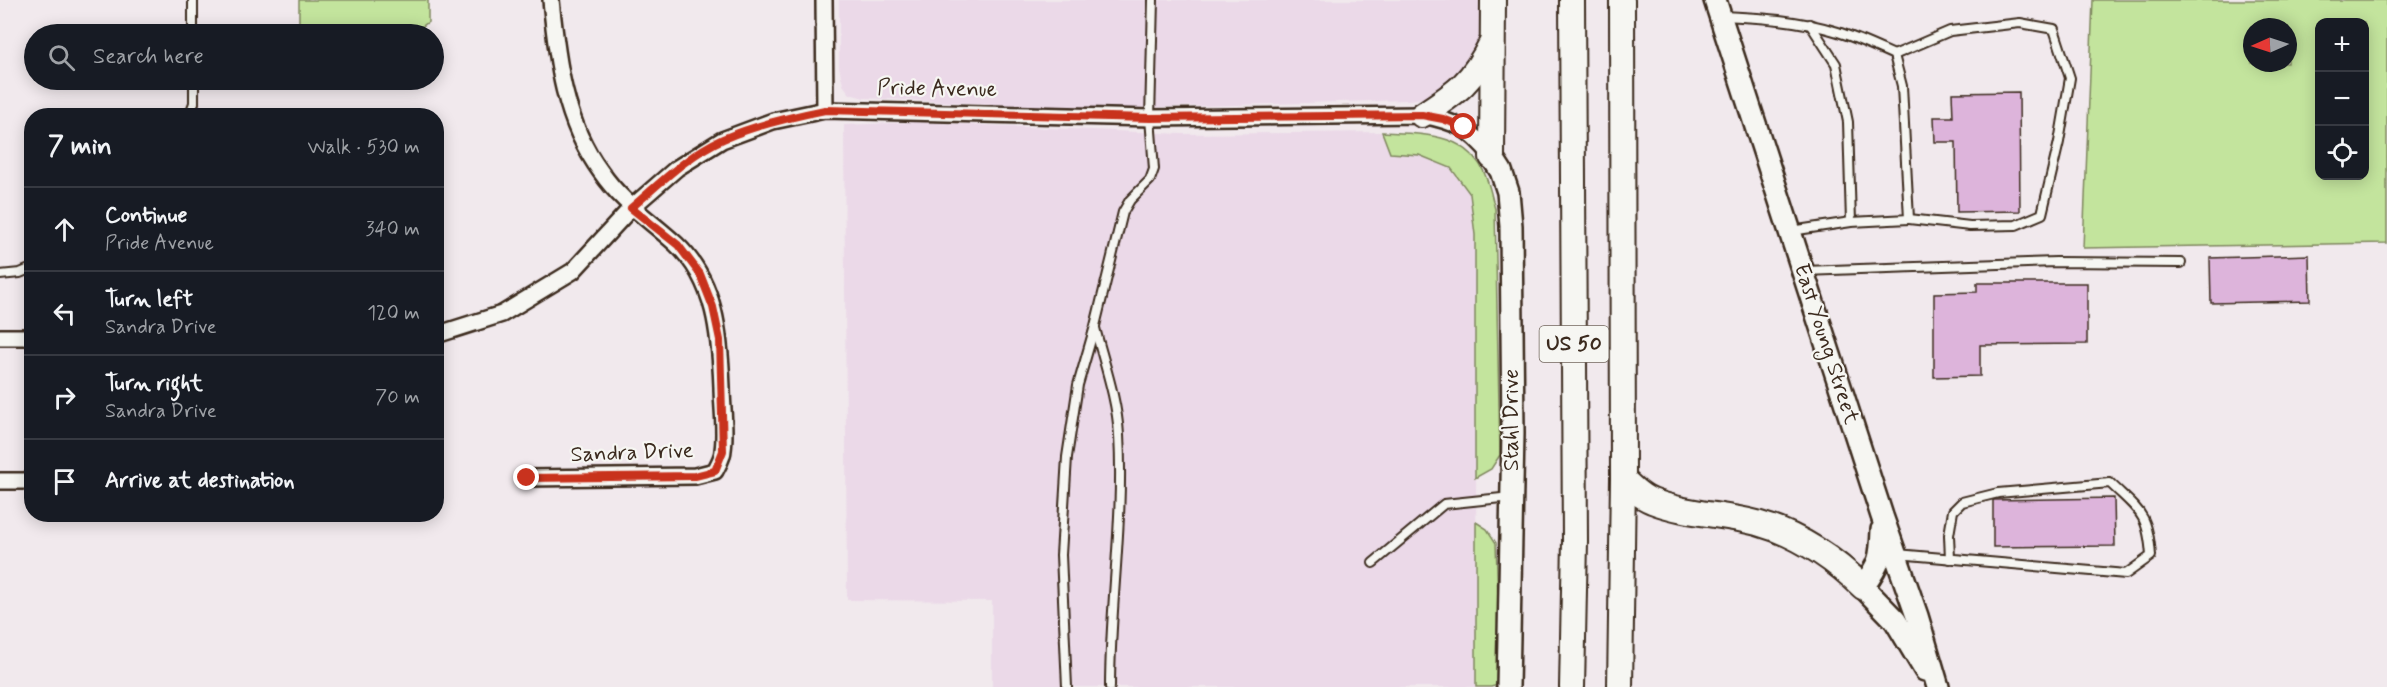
<!DOCTYPE html>
<html lang="en">
<head>
<meta charset="utf-8">
<style>
  :root { --surface:#171b24; --page:#20242c; --text:#f1f3f6; --muted:#9ea1a6; --line:#363941 }
  body { margin:0; font-family:Mynerve,sans-serif; background:var(--page); color:var(--text) }
  .controls { position:absolute; right:18px; top:18px; display:grid; overflow:hidden; border-radius:12px; box-shadow:0 3px 15px #0003 }
  .controls button { width:54px; height:54px; display:grid; place-items:center; padding:0; border:0; border-bottom:2px solid var(--line); background:var(--surface); color:var(--text); font:30px sans-serif }
  .compass { position:absolute; left:2243px; top:18px; width:54px; height:54px; border-radius:50%; background:var(--surface); box-shadow:0 3px 15px #0003; rotate:267deg }
  .stop { position:absolute; width:18px; height:18px; margin:-14px; border:4px solid #c8321e; border-radius:50%; background:#fff }
  .stop.end { background:#c8321e; border-color:#fff; box-shadow:0 2px 6px #0008 }
  .list { margin:0; padding:0; list-style:none }
  h2 { display:flex; justify-content:space-between; align-items:center; height:78px; margin:0; padding:0 24px; font-size:26px }
  h2 small { font-size:20px; font-weight:400; color:var(--muted) }
  .list li { display:grid; grid-template-columns:39px 1fr auto; gap:18px; align-items:center; box-sizing:border-box; height:84px; padding:0 24px; border-top:2px solid var(--line) }
  .list b { display:block; font-size:22px; white-space:nowrap }
  .list p { margin:0; font-size:20px; white-space:nowrap; color:var(--muted) }
  .list em { font-size:20px; font-style:normal; color:var(--muted) }
  .icon { flex:none; width:33px; height:33px; fill:none; stroke:currentColor; stroke-width:2; stroke-linecap:round; stroke-linejoin:round }
  .map { position:relative; flex:none; width:2387px; height:687px; overflow:hidden }
  .search { position:absolute; background:var(--surface); box-shadow:0 3px 15px #0003; left:24px; top:24px; width:420px; height:66px; display:flex; align-items:center; gap:15px; box-sizing:border-box; padding:0 21px; border-radius:33px; color:var(--muted); font-size:22px }
  .panel { position:absolute; background:var(--surface); box-shadow:0 3px 15px #0003; left:24px; top:108px; width:420px; height:414px; border-radius:24px }
  .map>svg:first-child { display:block }
</style>
</head>
<body>
<div class="map">
<svg width="2387" height="687" viewBox="0 0 2387 687">
  <rect width="100%" height="100%" fill="#f1e9ed"/>
  <filter id="ink" filterUnits="userSpaceOnUse"><feTurbulence type="fractalNoise" baseFrequency=".0167" numOctaves="2"/><feDisplacementMap in="SourceGraphic" scale="12" xChannelSelector="R" yChannelSelector="G"/><feConvolveMatrix kernelMatrix="1 2 1 2 8 2 1 2 1" color-interpolation-filters="sRGB"/></filter>
  <g filter="url(#ink)">
    <g fill="#ebd9e8">
      <polygon points="839,0 1480,0 1480,38 1472,66 1440,92 1425,98 1409,100 1100,109 864,98 850,94 843,85 839,67"/>
      <polygon points="914,122 1182,134 1382,132 1390,153 1419,155 1451,168 1470,194 1475,235 1477,687 992,687 992,601 847,600 844,125"/>
    </g>
    <g fill="#c3e49d" stroke="#7f875e" stroke-width="1.5" fill-rule="evenodd">
      <polygon points="299,0 428,0 428,22 412,34 299,34"/>
      <path d="M2093,0h294v243l-304,5zM2364,22v154h-44v-154zM2252,27h36v36h-36z"/>
      <path d="M1382,132c40,2 87,0 104,45 4,10 6,21 9,32l5,246 -9,14 -16,9v-243l-5,-41 -19,-26 -32,-13 -29,-2z"/>
      <polygon points="1476,522 1487,529 1496,543 1501,684 1491,687 1476,687"/>
    </g>
    <g fill="#ddb4db" stroke="#3b2a1e" stroke-width="1.5">
      <polygon points="2019,92 2020,211 1957,212 1956,142 1935,142 1934,117 1953,117 1952,93"/>
      <polygon points="2309,255 2310,301 2211,303 2210,258"/>
      <polygon points="1977,283 2087,283 2087,344 1980,345 1980,376 1934,377 1934,293 1977,292"/>
      <polygon points="2114,498 2115,546 1993,547 1993,500"/>
    </g>
    <g fill="none" stroke-linecap="round" stroke-linejoin="round">
      <defs>
        <g id="service">
          <polyline points="193,0 193,34"/>
          <path d="M1723,16c39,2 78,4 115,16 19,6 38,15 56,23l8,31 7,133 -58,3 -60,9"/>
          <polyline points="1810,24 1836,64 1848,122 1851,222"/>
          <polyline points="1894,55 1950,31 2020,23 2054,29 2070,78 2059,142 2042,214 2016,225 1970,226 1909,219"/>
          <polyline points="189,116 194,103 194,80"/>
          <polyline points="1804,271 2056,262 2181,263"/>
          <polyline points="0,275 20,273 32,268"/>
          <path d="M1095,328c9,35 22,71 24,107 5,84 -9,168 -9,252"/>
          <path d="M1897,554l229,20 25,-18c-3,-43 -11,-44 -41,-73l-112,10 -36,9 -9,9 -4,24 1,24"/>
          <polyline points="1373,563 1444,504 1511,497"/>
          <polyline points="1067,687 1061,555 1067,457 1078,385 1095,326 1123,212 1130,200 1150,180 1154,169 1150,118 1153,0"/>
        </g>
        <g id="minor">
          <polyline points="824,0 825,110"/>
          <path d="M436,335l66,-21 71,-43 58,-63 46,-40 45,-28 51,-19 52,-11 325,8 272,-3c35,7 47,13 70,41"/>
          <polyline points="0,337 32,337"/>
          <path d="M527,478l168,-2 20,-5c3,-6 8,-14 8,-21 3,-20 -1,-43 -1,-63 -2,-51 -6,-106 -46,-143 -27,-25 -53,-40 -75,-72 -37,-50 -44,-112 -50,-172"/>
          <polyline points="0,481 32,481"/>
        </g>
        <g id="secondary">
          <polyline points="1715,0 1882,516 1917,616 1938,687"/>
          <polyline points="1492,157 1501,171 1508,192 1511,226 1513,433 1508,687"/>
          <path d="M1882,530c-1,29 -2,33 -19,57l32,33 30,50"/>
        </g>
        <g id="trunk">
          <polyline points="1572,0 1575,541 1572,687"/>
          <path d="M1422,115c37,-24 50,-33 70,-73"/>
          <polyline points="1492,157 1493,0"/>
          <path d="M1623,479c8,8 18,18 29,22 33,13 71,13 105,22 40,11 76,35 106,64"/>
          <polyline points="1620,687 1623,479 1622,0"/>
        </g>
      </defs>
      <use href="#service" stroke="#3b2a1e" stroke-width="12"/>
      <use href="#minor" stroke="#3b2a1e" stroke-width="20"/>
      <use href="#secondary" stroke="#3b2a1e" stroke-width="26"/>
      <use href="#trunk" stroke="#3b2a1e" stroke-width="28"/>
      <use href="#service" stroke="#f6f6f2" stroke-width="8"/>
      <use href="#minor" stroke="#f6f6f2" stroke-width="15"/>
      <use href="#secondary" stroke="#f6f6f2" stroke-width="21"/>
      <use href="#trunk" stroke="#f6f6f2" stroke-width="24"/>
    </g>
  </g>
  <g fill="none" stroke-linecap="round" stroke-linejoin="round" filter="url(#ink)">
    <path stroke="#c8321e" stroke-width="8" d="M527,478l168,-2 20,-5 8,-20 -3,-111 -7,-33 -13,-33 -22,-29 -47,-37c28,-24 58,-54 92,-69 33,-14 67,-22 102,-29l325,8 272,-3 21,4 21,8"/>
  </g>
  <g text-anchor="middle" dominant-baseline="central" stroke-width="4.5" stroke-linejoin="round" paint-order="stroke">
    <rect fill="#f6f6f2" stroke="#73675e" stroke-width="1.5" x="1539.5" y="326" width="69" height="36" rx="4.5"/>
    <g font-size="21" font-weight="bold" fill="#3b2a1e">
      <text x="1574" y="344">US 50</text>
    </g>
    <g font-size="22" fill="#3b2a1e" stroke="#f6f6f2">
      <text transform="translate(937 89) rotate(1)">Pride Avenue</text>
      <text transform="translate(1826 344) rotate(72)">East Young Street</text>
      <text transform="translate(1512 420) rotate(-90)">Stahl Drive</text>
      <text transform="translate(632 453) rotate(-2)">Sandra Drive</text>
    </g>
  </g>
</svg>
<div class="controls">
<button>+</button>
<button>−</button>
<button><svg class="icon" aria-label="locate" viewBox="0 0 24 24"><circle cx="12" cy="12" r="6"/><path d="M12 2v4M12 18v4M2 12h4M18 12h4"/></svg></button>
</div>
<svg class="compass" viewBox="-18 -18 36 36"><path d="M0-13l5 13h-10z" fill="#e53935"/><path d="M0 13l5-13h-10z" fill="#9ea1a6"/></svg>
<div class="stop" style="left:1464px;top:127px"></div>
<div class="stop end" style="left:527px;top:478px"></div>
<div class="search"><svg class="icon" aria-label="search" viewBox="0 0 24 24"><circle cx="10" cy="10" r="6"/><path d="M15 15l6 6"/></svg>Search here</div>
<section class="panel">
<h2>7 min<small>Walk · 530 m</small></h2>
<ul class="list">
<li><svg class="icon" aria-label="ahead" viewBox="0 0 24 24"><path d="M12 20V5M6 11l6-6 6 6"/></svg><div><b>Continue</b><p>Pride Avenue</p></div><em>340 m</em></li>
<li><svg class="icon" aria-label="left" viewBox="0 0 24 24"><path d="M17 20v-9H6M10 6l-5 5 5 5"/></svg><div><b>Turn left</b><p>Sandra Drive</p></div><em>120 m</em></li>
<li><svg class="icon" aria-label="right" viewBox="0 0 24 24"><path d="M7 20v-9h11M14 6l5 5-5 5"/></svg><div><b>Turn right</b><p>Sandra Drive</p></div><em>70 m</em></li>
<li><svg class="icon" aria-label="arrive" viewBox="0 0 24 24"><path d="M6 21V4h12l-3 4 3 4H6"/></svg><div><b>Arrive at destination</b></div></li>
</ul>
</section>
</div>
</body>
</html>
